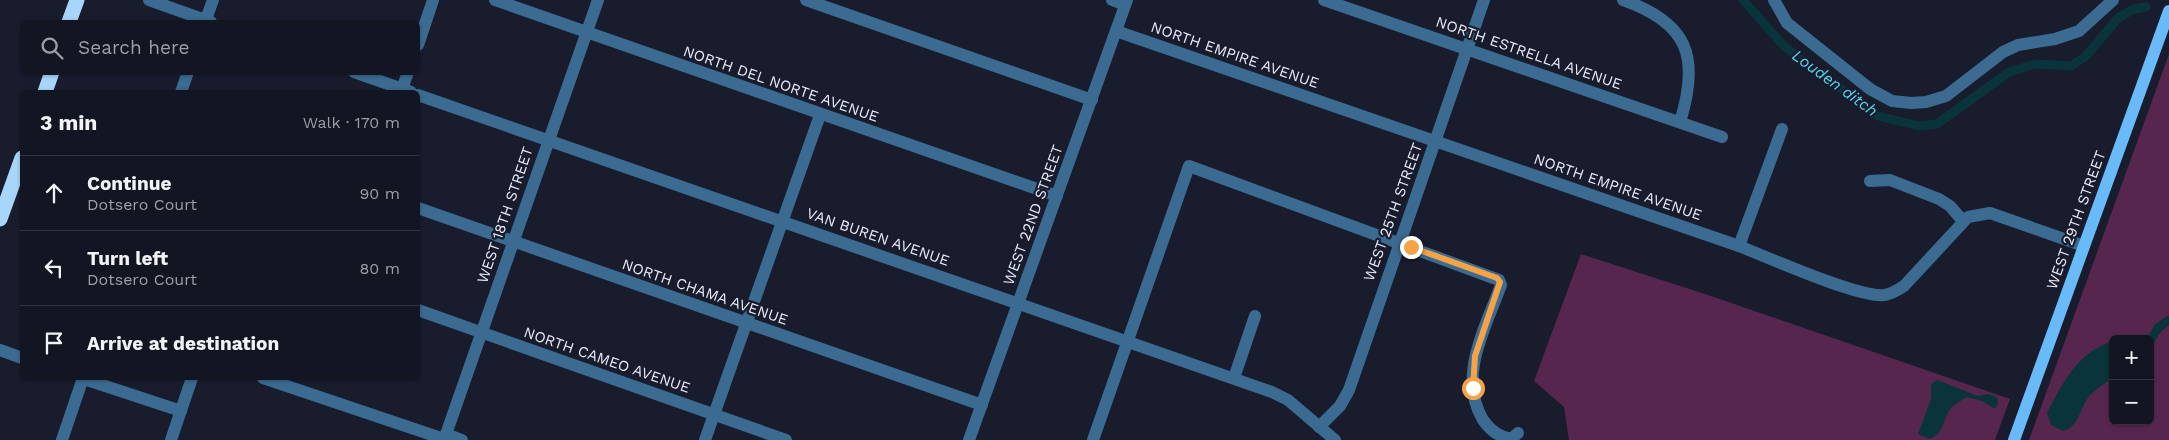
<!DOCTYPE html>
<html lang="en">
<head>
<meta charset="utf-8">
<style>
  :root { --surface:#121522; --page:#1f222f; --text:#f1f3f6; --muted:#9c9fa5; --line:#313440 }
  body { margin:0; font-family:"Work Sans",sans-serif; background:var(--page); color:var(--text) }
  .controls { position:absolute; right:15px; bottom:15px; display:grid; overflow:hidden; border-radius:8px; box-shadow:0 1px 4px #0004 }
  .controls button { width:45px; height:45px; display:grid; place-items:center; padding:0; border:0; border-bottom:1px solid var(--line); background:var(--surface); color:var(--text); font:25px sans-serif }
  .stop { position:absolute; width:15px; height:15px; margin:-11px; border:4px solid #f6a247; border-radius:50%; background:#fff }
  .stop.end { background:#f6a247; border-color:#fff; box-shadow:0 1px 5px #0008 }
  .list { margin:0; padding:0; list-style:none }
  h2 { display:flex; justify-content:space-between; align-items:center; height:65px; margin:0; padding:0 20px; font-size:21px }
  h2 small { font-size:16px; font-weight:400; color:var(--muted) }
  .list li { display:grid; grid-template-columns:32px 1fr auto; gap:15px; align-items:center; box-sizing:border-box; height:75px; padding:0 20px; border-top:1px solid var(--line) }
  .list b { display:block; font-size:19px; white-space:nowrap }
  .list p { margin:0; font-size:16px; white-space:nowrap; color:var(--muted) }
  .list em { font-size:16px; font-style:normal; color:var(--muted) }
  .icon { flex:none; width:28px; height:28px; fill:none; stroke:currentColor; stroke-width:2; stroke-linecap:round; stroke-linejoin:round }
  .map { position:relative; flex:none; width:2169px; height:440px; overflow:hidden }
  .search { position:absolute; background:var(--surface); box-shadow:0 1px 4px #0004; left:20px; top:20px; width:400px; height:55px; display:flex; align-items:center; gap:12px; box-sizing:border-box; padding:0 18px; border-radius:8px; color:var(--muted); font-size:19px }
  .panel { position:absolute; background:var(--surface); box-shadow:0 1px 4px #0004; left:20px; top:90px; width:400px; height:290px; border-radius:8px }
  .map>svg:first-child { display:block }
</style>
</head>
<body>
<div class="map">
<svg width="2169" height="440" viewBox="0 0 2169 440">
  <rect width="100%" height="100%" fill="#181c2d"/>
  <g fill="#57264f" fill-rule="evenodd">
    <path d="M2169,54v386h-140zM2113,339h37v82h-37z"/>
    <polygon points="1581,254 1708,295 2010,399 1995,440 1569,440 1564,407 1534,381"/>
  </g>
  <g fill="#0a343c">
    <path d="M2113,341v37c-8,5 -20,13 -25,20 -9,12 -9,29 -25,33l-12,-6 -4,-12c16,-31 31,-61 66,-72z"/>
    <path d="M1937,380l41,16 10,-2 9,3 1,7 -3,5 -13,-8 -15,-4c-5,3 -12,7 -16,11 -9,12 -6,26 -22,31l-11,-5 13,-35v-15z"/>
  </g>
  <g fill="none" stroke-linecap="round" stroke-linejoin="round">
    <g stroke="#0a343c" stroke-width="9">
      <polyline points="1743,0 1785,47 1878,116 1919,126 1937,124 2009,72 2035,64 2071,66 2086,56 2118,18 2134,9 2146,7"/>
      <polyline points="2150,341 2158,328 2169,320"/>
    </g>
    <g stroke="#3b6b91" stroke-width="12">
      <polyline points="149,0 211,22"/>
      <polyline points="495,0 1057,196"/>
      <polyline points="806,0 1092,100"/>
      <polyline points="1112,0 1125,5"/>
      <polyline points="1324,0 1722,137"/>
      <path d="M1623,0c66,23 77,58 57,122"/>
      <polyline points="1774,0 1787,23 1870,89 1892,101 1911,103 1926,102 1946,96 2003,52 2018,45 2055,39 2079,31 2113,0"/>
      <polyline points="205,22 213,0"/>
      <path d="M1116,31l623,215c28,11 120,52 145,49 7,-1 14,-5 20,-9l64,-69 22,-4 94,33"/>
      <polyline points="418,45 433,0"/>
      <polyline points="354,72 411,92"/>
      <polyline points="181,92 188,72"/>
      <polyline points="401,92 408,72"/>
      <polyline points="418,95 1272,392 1288,400 1335,440"/>
      <polyline points="1870,181 1890,180 1939,199 1950,206 1963,221"/>
      <polyline points="418,208 982,405"/>
      <polyline points="1739,246 1782,129"/>
      <polyline points="418,310 786,440"/>
      <polyline points="0,350 22,358"/>
      <polyline points="81,378 181,411"/>
      <polyline points="263,378 444,439"/>
      <polyline points="1234,378 1255,316"/>
      <polyline points="1319,427 1340,406 1349,390 1484,0"/>
      <polyline points="446,434 462,440"/>
      <polyline points="62,440 83,378"/>
      <polyline points="171,440 192,378"/>
      <polyline points="444,440 598,0"/>
      <polyline points="705,440 820,115"/>
      <polyline points="969,440 1127,0"/>
      <path d="M1093,440l96,-274 310,114 2,5c-15,42 -44,91 -18,135 7,10 16,17 28,19l7,-6"/>
    </g>
    <polyline stroke="#68baf8" stroke-width="12" points="2014,440 2169,11"/>
    <g stroke="#a8d6fb" stroke-width="15">
      <polyline points="69,22 77,0"/>
      <polyline points="45,92 52,72"/>
      <polyline points="0,219 22,158"/>
    </g>
  </g>
  <g fill="none" stroke-linecap="round" stroke-linejoin="round">
    <polyline stroke="#f6a247" stroke-width="6" points="1411,247 1497,278 1500,282 1475,356 1473,388"/>
  </g>
  <g text-anchor="middle" dominant-baseline="central" stroke-width="4.5" stroke-linejoin="round" paint-order="stroke">
    <g font-size="15" fill="#e9ecf9" stroke="#181c2d">
      <text transform="translate(1529 53) rotate(19)">NORTH ESTRELLA AVENUE</text>
      <text transform="translate(1235 55) rotate(19)">NORTH EMPIRE AVENUE</text>
      <text transform="translate(781 84) rotate(19)">NORTH DEL NORTE AVENUE</text>
      <text transform="translate(1618 187) rotate(19)">NORTH EMPIRE AVENUE</text>
      <text transform="translate(1393 212) rotate(-70)">WEST 25TH STREET</text>
      <text transform="translate(505 215) rotate(-71)">WEST 18TH STREET</text>
      <text transform="translate(1033 215) rotate(-70)">WEST 22ND STREET</text>
      <text transform="translate(2076 220) rotate(-70)">WEST 29TH STREET</text>
      <text transform="translate(878 237) rotate(19)">VAN BUREN AVENUE</text>
      <text transform="translate(705 292) rotate(19)">NORTH CHAMA AVENUE</text>
      <text transform="translate(607 360) rotate(19)">NORTH CAMEO AVENUE</text>
    </g>
    <g font-size="16" font-style="italic" fill="#54d6ef" stroke="#181c2d">
      <text transform="translate(1835 83) rotate(36)">Louden ditch</text>
    </g>
  </g>
</svg>
<div class="controls">
<button>+</button>
<button>−</button>
</div>
<div class="stop" style="left:1473px;top:388px"></div>
<div class="stop end" style="left:1411px;top:247px"></div>
<div class="search"><svg class="icon" aria-label="search" viewBox="0 0 24 24"><circle cx="10" cy="10" r="6"/><path d="M15 15l6 6"/></svg>Search here</div>
<section class="panel">
<h2>3 min<small>Walk · 170 m</small></h2>
<ul class="list">
<li><svg class="icon" aria-label="ahead" viewBox="0 0 24 24"><path d="M12 20V5M6 11l6-6 6 6"/></svg><div><b>Continue</b><p>Dotsero Court</p></div><em>90 m</em></li>
<li><svg class="icon" aria-label="left" viewBox="0 0 24 24"><path d="M17 20v-9H6M10 6l-5 5 5 5"/></svg><div><b>Turn left</b><p>Dotsero Court</p></div><em>80 m</em></li>
<li><svg class="icon" aria-label="arrive" viewBox="0 0 24 24"><path d="M6 21V4h12l-3 4 3 4H6"/></svg><div><b>Arrive at destination</b></div></li>
</ul>
</section>
</div>
</body>
</html>
